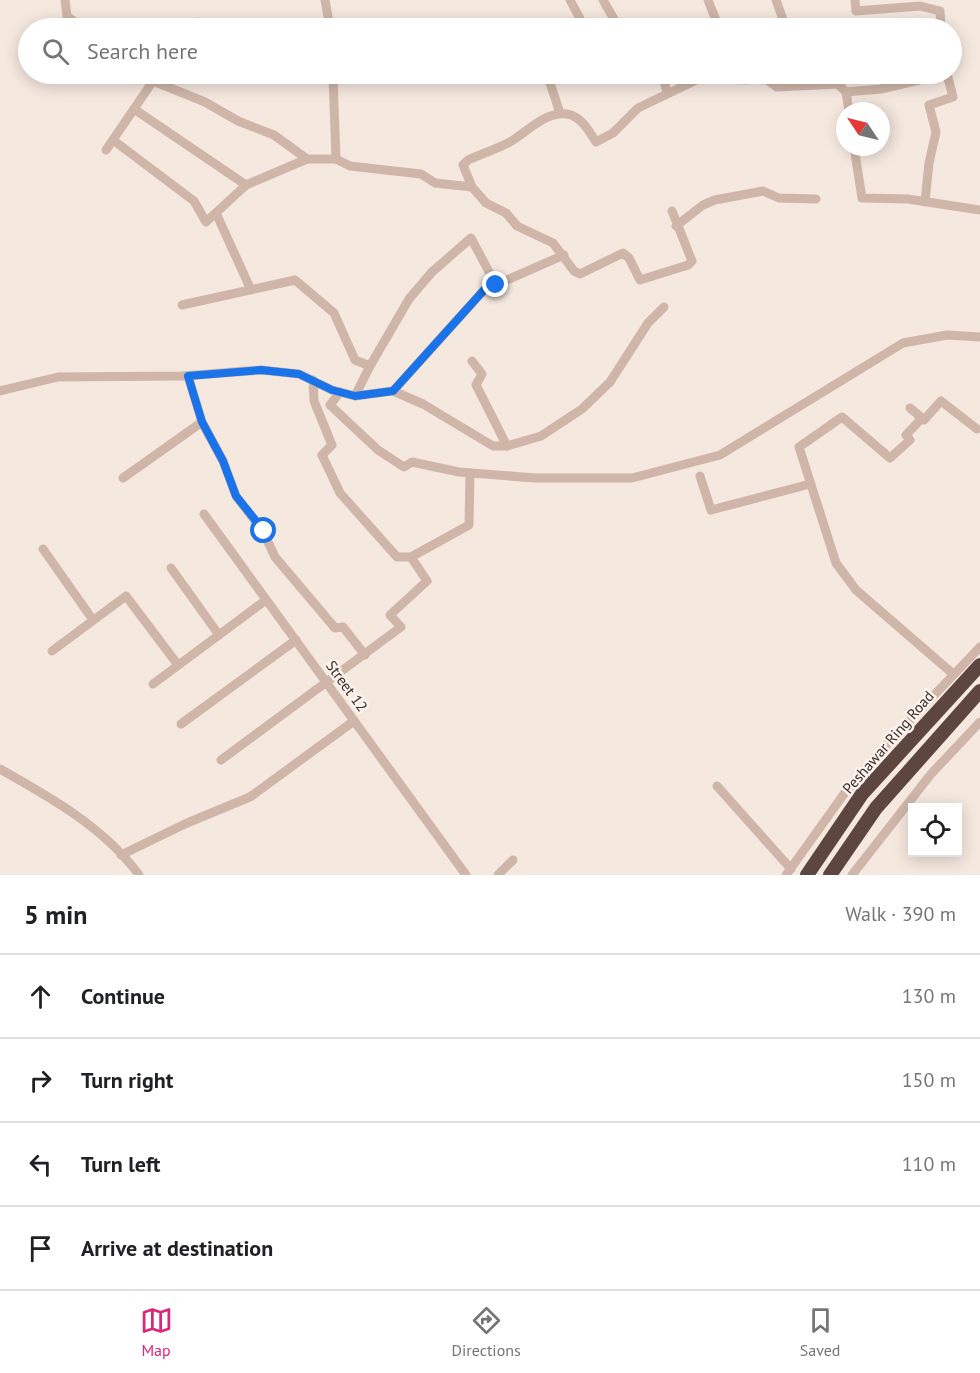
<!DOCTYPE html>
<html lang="en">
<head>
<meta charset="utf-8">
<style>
  :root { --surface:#fff; --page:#f2f2f2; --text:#202124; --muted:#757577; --line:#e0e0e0; --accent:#db2777 }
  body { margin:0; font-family:"PT Sans",sans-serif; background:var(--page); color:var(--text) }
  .controls { position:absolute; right:18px; bottom:18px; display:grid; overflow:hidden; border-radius:0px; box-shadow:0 3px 15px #0003 }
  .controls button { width:54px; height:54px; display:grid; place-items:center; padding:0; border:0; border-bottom:2px solid var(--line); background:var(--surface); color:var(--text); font:30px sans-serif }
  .compass { position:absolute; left:836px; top:102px; width:54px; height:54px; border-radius:50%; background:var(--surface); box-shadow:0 3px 15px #0003; rotate:305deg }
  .stop { position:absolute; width:18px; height:18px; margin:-14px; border:4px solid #1a73e8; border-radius:50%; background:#fff }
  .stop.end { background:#1a73e8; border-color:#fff; box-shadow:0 2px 6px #0008 }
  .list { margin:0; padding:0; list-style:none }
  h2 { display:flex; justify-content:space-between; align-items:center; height:78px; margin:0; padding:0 24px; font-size:26px }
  h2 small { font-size:20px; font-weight:400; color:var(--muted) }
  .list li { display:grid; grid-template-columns:39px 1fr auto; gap:18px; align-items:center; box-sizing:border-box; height:84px; padding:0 24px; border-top:2px solid var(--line) }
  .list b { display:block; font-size:22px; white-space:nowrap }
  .list em { font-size:20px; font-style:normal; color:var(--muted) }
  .icon { flex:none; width:33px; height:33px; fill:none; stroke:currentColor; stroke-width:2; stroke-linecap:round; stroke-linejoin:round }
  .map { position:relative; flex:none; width:980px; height:875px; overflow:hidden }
  .search { position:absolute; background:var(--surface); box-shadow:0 3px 15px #0003; left:18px; right:18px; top:18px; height:66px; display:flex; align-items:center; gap:15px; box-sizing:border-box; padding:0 21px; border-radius:33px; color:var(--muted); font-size:22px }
  .sheet { height:414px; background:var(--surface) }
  nav { display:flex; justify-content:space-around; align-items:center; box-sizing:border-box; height:84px; border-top:2px solid var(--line); background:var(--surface); font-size:16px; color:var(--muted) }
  nav a { display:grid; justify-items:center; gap:3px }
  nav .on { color:var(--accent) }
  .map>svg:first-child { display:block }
</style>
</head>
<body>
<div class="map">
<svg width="980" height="875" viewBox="0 0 980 875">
  <rect width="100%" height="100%" fill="#f5e8df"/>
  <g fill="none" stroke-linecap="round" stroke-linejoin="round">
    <g stroke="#cfb6a9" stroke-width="9">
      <polyline points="65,0 67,16 83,28"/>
      <polyline points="325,0 330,28"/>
      <polyline points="570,0 585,28"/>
      <polyline points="603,0 619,28"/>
      <polyline points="708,0 719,28"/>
      <polyline points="776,0 786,28"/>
      <polyline points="855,0 856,11 920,6 940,11 941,28"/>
      <polyline points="189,28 197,22"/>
      <polyline points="143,74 153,81 205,102 238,121 274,135 307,159 336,159 350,166 421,174 435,183 472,187"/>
      <polyline points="335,74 333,77 336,159"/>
      <polyline points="547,74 560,113"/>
      <polyline points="662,74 667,92"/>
      <polyline points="735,74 744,80 763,77 777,87 838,84 846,92 849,111"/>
      <polyline points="846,92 881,89 919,80"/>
      <polyline points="134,109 246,185 307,159"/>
      <polyline points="113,140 194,201 206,222 246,185"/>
      <polyline points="854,147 862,198 908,199 980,210"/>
      <polyline points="106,150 153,81"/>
      <polyline points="925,202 929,163 936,132 929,105 953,97 947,74"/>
      <path d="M672,211l20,50 -4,4 -48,15 -11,-22 -6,-5 -43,21 -6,-3 -21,-28 -36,-17 -11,-13 -20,-10 -14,-16 -9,-22 5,-5c13,-6 29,-11 42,-18 18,-11 39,-34 61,-27 12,4 19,18 25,27l17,-9 25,-25 71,-34"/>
      <polyline points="216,213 251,290"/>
      <polyline points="676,226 703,205 715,200 763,191 779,198 816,199"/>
      <polyline points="182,305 295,280 334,313 355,360 370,366 355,396"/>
      <polyline points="472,361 482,374 476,385 507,446"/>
      <polyline points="370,366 409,299 432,272 471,238 496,285"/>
      <polyline points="188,376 202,422 223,461 236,496 263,531 275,557 335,628 343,627 365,655"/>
      <polyline points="313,380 314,401 332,445 322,455 340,493 397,557 411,557"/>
      <polyline points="0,391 58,377 182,376 261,370 299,374 332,390 355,396 393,391 423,404 493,446 507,446 541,436 582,409 610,382 648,323 664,307"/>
      <polyline points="393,391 484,290 564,255"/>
      <polyline points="340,392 330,405 378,450 404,467 412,462 459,472 535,478 632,478 720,455 903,343 947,335 980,337"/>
      <polyline points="910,408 922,418 906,435 910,440 890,458 842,417 799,447 836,563 856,590 952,673"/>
      <polyline points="922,418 924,420 941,401 977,429"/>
      <polyline points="700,476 711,510 810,484"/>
      <polyline points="123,478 202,422"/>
      <polyline points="204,514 466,875"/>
      <polyline points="43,549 93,620"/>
      <polyline points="171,568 219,635"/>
      <polyline points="52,651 126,596 178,665"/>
      <polyline points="153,684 266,600"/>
      <polyline points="181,724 296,640"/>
      <polyline points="221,760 401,627 390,615 427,581 411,557 469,525 470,473"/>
      <path d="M0,769c50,28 105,59 139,106"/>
      <polyline points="717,786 791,869"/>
      <polyline points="121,855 187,823 250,797 354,721"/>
      <polyline points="498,875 513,860"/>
      <polyline points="786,875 844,794 876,756 980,647"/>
      <polyline points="852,875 931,774 980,722"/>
    </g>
    <g stroke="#5d4540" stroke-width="14">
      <polyline points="807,875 862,794 980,665"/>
      <polyline points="830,875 876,808 980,691"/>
    </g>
  </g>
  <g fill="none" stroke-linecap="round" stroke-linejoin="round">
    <polyline stroke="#1a73e8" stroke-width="8" points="264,531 236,496 223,461 202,422 188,376 261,370 299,374 332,390 355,396 393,391 484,290 496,285"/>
  </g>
  <g text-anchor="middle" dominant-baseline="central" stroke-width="5" stroke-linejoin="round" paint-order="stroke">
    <g font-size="15" fill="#3b2d2a" stroke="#fcf3ec">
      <text transform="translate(347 686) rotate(54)">Street 12</text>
      <text transform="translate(888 742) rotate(-49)">Peshawar Ring Road</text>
    </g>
  </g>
</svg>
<div class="controls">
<button><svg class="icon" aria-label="locate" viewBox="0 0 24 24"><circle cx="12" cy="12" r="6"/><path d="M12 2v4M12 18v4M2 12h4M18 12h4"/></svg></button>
</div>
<svg class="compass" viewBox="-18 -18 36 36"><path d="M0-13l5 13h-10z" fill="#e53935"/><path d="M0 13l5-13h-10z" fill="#757577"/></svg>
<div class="stop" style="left:264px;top:531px"></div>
<div class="stop end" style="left:496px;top:285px"></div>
<div class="search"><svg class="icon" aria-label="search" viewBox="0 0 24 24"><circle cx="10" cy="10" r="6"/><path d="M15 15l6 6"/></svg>Search here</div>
</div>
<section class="sheet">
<h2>5 min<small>Walk · 390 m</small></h2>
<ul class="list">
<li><svg class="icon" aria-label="ahead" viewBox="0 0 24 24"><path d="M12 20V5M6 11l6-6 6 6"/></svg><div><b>Continue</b></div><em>130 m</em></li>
<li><svg class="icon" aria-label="right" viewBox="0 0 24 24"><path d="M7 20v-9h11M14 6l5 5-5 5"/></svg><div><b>Turn right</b></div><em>150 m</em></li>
<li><svg class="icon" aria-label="left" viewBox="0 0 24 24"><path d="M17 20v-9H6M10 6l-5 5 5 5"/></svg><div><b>Turn left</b></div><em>110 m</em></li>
<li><svg class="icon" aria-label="arrive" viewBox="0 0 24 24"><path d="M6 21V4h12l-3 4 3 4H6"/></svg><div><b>Arrive at destination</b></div></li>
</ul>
</section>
<nav>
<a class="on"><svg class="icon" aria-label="map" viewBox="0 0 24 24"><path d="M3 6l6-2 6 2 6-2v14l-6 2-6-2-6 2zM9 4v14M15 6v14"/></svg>Map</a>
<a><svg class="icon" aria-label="directions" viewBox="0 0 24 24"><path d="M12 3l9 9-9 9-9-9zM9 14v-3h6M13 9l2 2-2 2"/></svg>Directions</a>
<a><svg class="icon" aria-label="saved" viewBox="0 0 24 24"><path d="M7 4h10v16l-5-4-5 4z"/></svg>Saved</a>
</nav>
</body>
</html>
